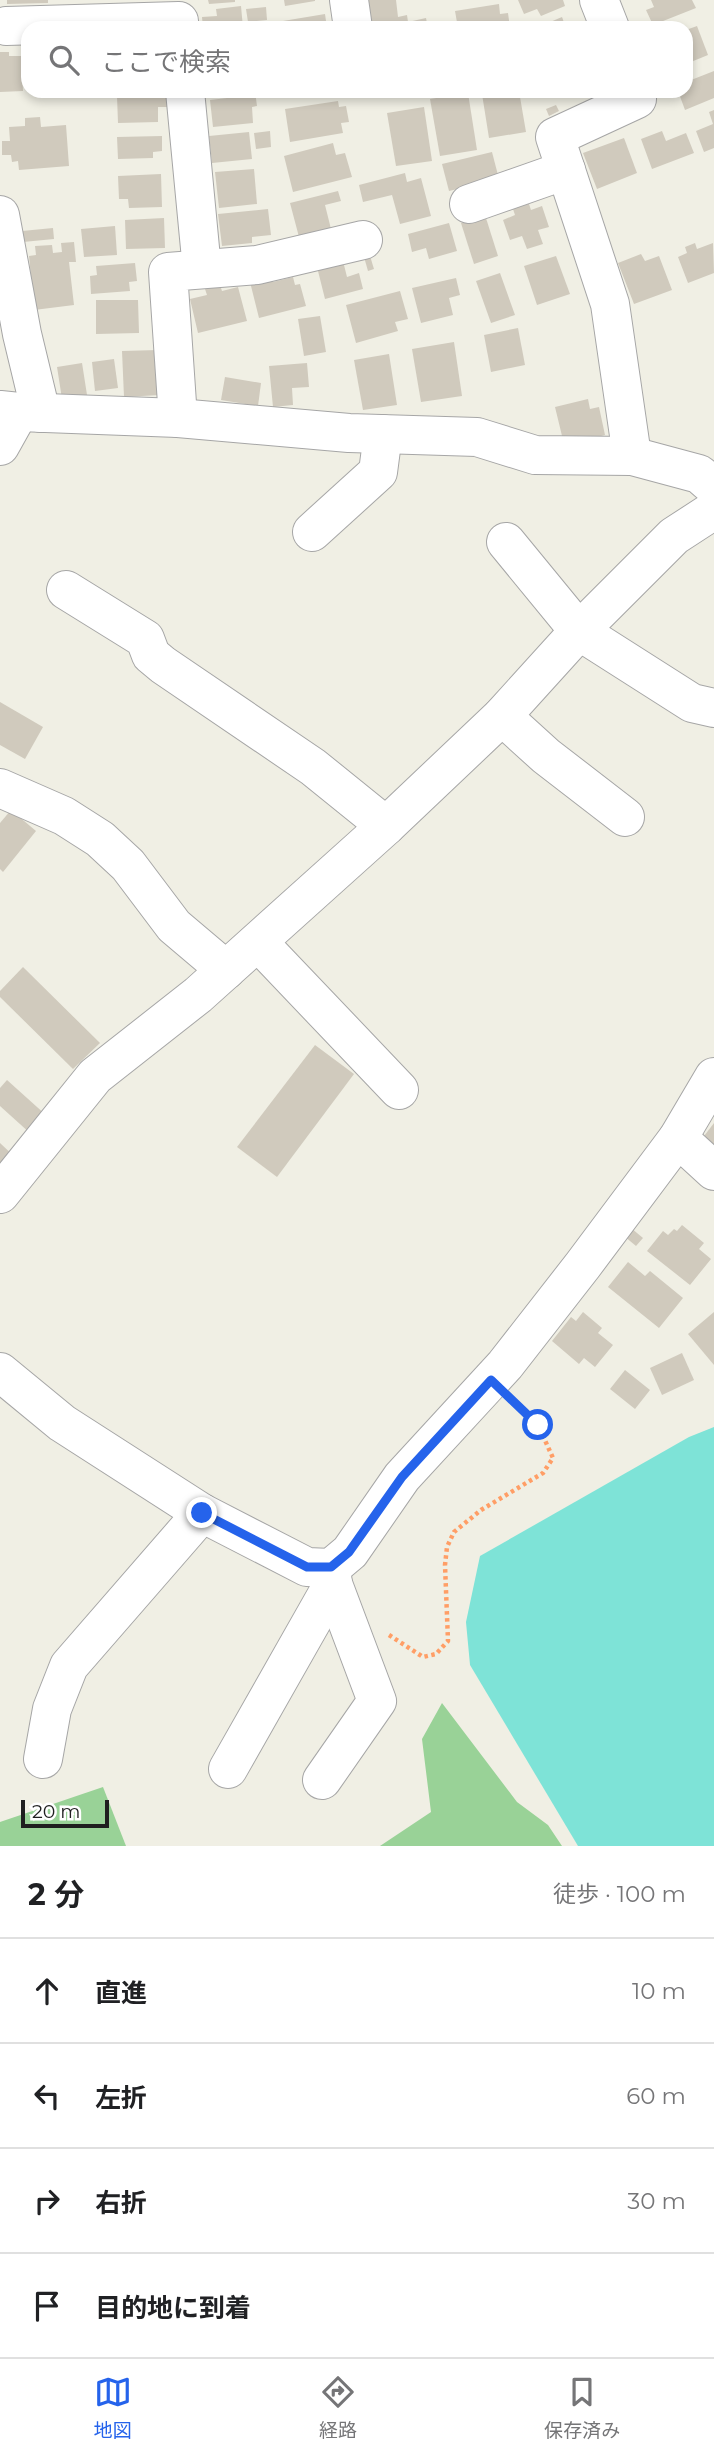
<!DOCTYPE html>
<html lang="ja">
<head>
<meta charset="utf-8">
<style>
  :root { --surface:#fff; --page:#f2f2f2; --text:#202124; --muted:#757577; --line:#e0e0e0; --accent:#2563eb }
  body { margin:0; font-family:Montserrat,"Noto Sans JP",sans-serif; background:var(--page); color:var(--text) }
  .scale { position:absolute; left:21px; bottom:18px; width:88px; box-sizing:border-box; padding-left:7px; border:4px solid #1f1f1f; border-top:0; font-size:19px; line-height:24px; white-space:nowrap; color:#1f1f1f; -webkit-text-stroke:5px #fff; paint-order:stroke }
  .stop { position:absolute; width:21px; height:21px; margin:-16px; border:5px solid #2563eb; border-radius:50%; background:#fff }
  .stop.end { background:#2563eb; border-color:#fff; box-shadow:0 2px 7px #0008 }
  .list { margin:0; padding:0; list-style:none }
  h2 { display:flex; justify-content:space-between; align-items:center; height:91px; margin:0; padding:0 28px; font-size:30px }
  h2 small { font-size:23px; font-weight:400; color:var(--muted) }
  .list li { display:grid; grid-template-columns:46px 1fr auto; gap:21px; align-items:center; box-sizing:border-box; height:105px; padding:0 28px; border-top:2px solid var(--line) }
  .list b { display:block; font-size:26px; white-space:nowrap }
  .list em { font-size:23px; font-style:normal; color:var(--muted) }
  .icon { flex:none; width:38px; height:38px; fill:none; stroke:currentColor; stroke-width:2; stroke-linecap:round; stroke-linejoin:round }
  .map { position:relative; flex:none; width:714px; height:1846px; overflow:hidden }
  .search { position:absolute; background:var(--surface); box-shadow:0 4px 10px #0003; left:21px; right:21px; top:21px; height:77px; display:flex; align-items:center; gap:18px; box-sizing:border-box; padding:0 24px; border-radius:21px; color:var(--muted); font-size:26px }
  .sheet { height:511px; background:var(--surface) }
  nav { display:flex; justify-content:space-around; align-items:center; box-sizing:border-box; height:98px; border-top:2px solid var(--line); background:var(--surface); font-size:19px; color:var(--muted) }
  nav a { display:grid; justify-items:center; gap:4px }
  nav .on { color:var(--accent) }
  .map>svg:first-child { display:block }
</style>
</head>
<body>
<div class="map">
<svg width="714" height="1846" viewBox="0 0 714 1846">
  <rect width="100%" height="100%" fill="#f0efe4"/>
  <g fill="#99d297">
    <polygon points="442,1703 517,1802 548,1825 562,1846 380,1846 431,1812 422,1739"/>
    <polygon points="103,1787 126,1846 0,1846 0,1822"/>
  </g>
  <polygon fill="#7ee3d7" points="714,1427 714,1846 578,1846 470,1665 466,1622 480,1556 689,1437"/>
  <g fill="#d0cabd">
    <polygon points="7,0 48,0 48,3 7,4"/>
    <polygon points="208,0 235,0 235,2 209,4"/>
    <polygon points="284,0 315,0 315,1 285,6"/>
    <polygon points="368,0 396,0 398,17 407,15 408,22 426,18 428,28 373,28"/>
    <polygon points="518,0 563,0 565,6 541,16 537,9 524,14"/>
    <polygon points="651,0 692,0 696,8 653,25 646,10 654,7"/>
    <polygon points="499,4 500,14 508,13 510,28 458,28 455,11"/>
    <polygon points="241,6 243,28 203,28 202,17 217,16 216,9"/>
    <polygon points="266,7 267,20 248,22 246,9"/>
    <polygon points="325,14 327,28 278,28 277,22"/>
    <polygon points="562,17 566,28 536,28"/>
    <polygon points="697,26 708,55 686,64 686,30"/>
    <polygon points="0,52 9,52 9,56 21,56 23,91 0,92"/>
    <polygon points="714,71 714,98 685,110 678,91 686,91 686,82"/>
    <polygon points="135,91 171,91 172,107 158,107 158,122 118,123 117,96 135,95"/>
    <polygon points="226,91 255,91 257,106 252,107 253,123 213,127 210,100 227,98"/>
    <polygon points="494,91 527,91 528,96 520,97 526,132 489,138 482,94"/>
    <polygon points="468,93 477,150 440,156 430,99"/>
    <polygon points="338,101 339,107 346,106 349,122 341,123 343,133 290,142 285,109"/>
    <polygon points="556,105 559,111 549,116 546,109"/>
    <polygon points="424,107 432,161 396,166 387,113"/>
    <polygon points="714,110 714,148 704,152 696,131 713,124 709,112"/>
    <polygon points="40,117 41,127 66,125 69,166 19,170 18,161 12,162 11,155 2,155 2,141 10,141 9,127 25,126 25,118"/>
    <polygon points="270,131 271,147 256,149 254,133"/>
    <polygon points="662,131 666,141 686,133 694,153 652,169 641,139"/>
    <polygon points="249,132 252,159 212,163 209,136"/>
    <polygon points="162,136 162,151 153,152 153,158 118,159 117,137"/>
    <polygon points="624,138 637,173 597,189 583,153"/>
    <polygon points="333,143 336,155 345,153 352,177 293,192 284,156"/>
    <polygon points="492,152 499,179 449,191 442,164"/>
    <polygon points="254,169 257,204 219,208 215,172"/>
    <polygon points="405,173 407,182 421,178 431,216 400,224 392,195 363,202 359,185"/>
    <polygon points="161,174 162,207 129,208 128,199 119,199 118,176"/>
    <polygon points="338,191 341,201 325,205 331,229 299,237 290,203"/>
    <polygon points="527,198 531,210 542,206 549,227 538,230 543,244 527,249 522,236 510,240 503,220 515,215 511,203"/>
    <polygon points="268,209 271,235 252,237 252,243 222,246 218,214"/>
    <polygon points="485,215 498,256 474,264 461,223"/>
    <polygon points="164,218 165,248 126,249 125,220"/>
    <polygon points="449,223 457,251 429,259 426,248 412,252 408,234"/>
    <polygon points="115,226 117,255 84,257 81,229"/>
    <polygon points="53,228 54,239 23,242 22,231"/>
    <polygon points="74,242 76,262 69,262 74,305 34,310 29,256 36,255 35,246 52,245 53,253 62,252 61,243"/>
    <polygon points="695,243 697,249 713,243 714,273 688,283 678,257 687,253 685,247"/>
    <polygon points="641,254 645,261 659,256 672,290 634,304 618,263"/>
    <polygon points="370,256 374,269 368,271 364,257"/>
    <polygon points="556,256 570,294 537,305 524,266"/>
    <polygon points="343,261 347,277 359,273 363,289 325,299 317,267"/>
    <polygon points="135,263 137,281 129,282 130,291 91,294 90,276 97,275 96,266"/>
    <polygon points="500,273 515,315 491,323 476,281"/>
    <polygon points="271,277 273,282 293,277 295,285 300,284 306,306 259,318 250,282"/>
    <polygon points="456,278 460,295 449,298 453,315 421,323 412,288"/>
    <polygon points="220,285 222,291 238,287 247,321 198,333 190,299 207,295 205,289"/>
    <polygon points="400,291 408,319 395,322 398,331 356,343 346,305"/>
    <polygon points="96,300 138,300 139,333 96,334"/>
    <polygon points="320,316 326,352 304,356 298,319"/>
    <polygon points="518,328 525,365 491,372 484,335"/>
    <polygon points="454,342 462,396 421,402 412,349"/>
    <polygon points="158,350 160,395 124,397 122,351"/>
    <polygon points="389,354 397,405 363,410 354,360"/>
    <polygon points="114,359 118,388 95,391 92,362"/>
    <polygon points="82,363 87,395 62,399 57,367"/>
    <polygon points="307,363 309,387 292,388 293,405 273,407 269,366"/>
    <polygon points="225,377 261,383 258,406 221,400"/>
    <polygon points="588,399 590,409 599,407 605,435 581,441 580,436 563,440 555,407"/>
    <polygon points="0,702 43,727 25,759 0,745"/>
    <polygon points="11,810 36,831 3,872 0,869 0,823"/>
    <polygon points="23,967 100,1043 73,1069 0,997 0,991"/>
    <polygon points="315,1045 354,1074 277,1177 237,1147"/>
    <polygon points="7,1080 47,1116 31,1134 0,1106 0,1088"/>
    <polygon points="714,1123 714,1151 701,1140"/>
    <polygon points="0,1143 16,1158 0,1174"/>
    <polygon points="682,1225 704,1243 699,1249 711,1259 690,1285 647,1251 663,1231 668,1235 674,1229 677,1231"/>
    <polygon points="631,1228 643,1238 636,1246 624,1236"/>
    <polygon points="628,1262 645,1276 650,1271 683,1298 659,1328 608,1287"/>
    <polygon points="583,1312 602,1328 598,1333 613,1345 595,1367 584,1358 579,1364 552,1341 571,1317 576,1321"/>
    <polygon points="714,1312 714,1365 688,1334"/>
    <polygon points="682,1353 694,1380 662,1395 650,1368"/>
    <polygon points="625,1370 650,1390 635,1409 610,1389"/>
  </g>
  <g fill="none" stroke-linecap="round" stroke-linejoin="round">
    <defs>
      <g id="minor">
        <polyline points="349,0 353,28"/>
        <polyline points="599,0 610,28"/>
        <polyline points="6,26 179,21"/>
        <polyline points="185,91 202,269"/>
        <polyline points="469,204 566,170"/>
        <polyline points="0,215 22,334 41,413"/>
        <polyline points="0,410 19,412 178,418 349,433 477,437 535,455 632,456 699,474 714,487"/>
        <polyline points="178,418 168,272 257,265 363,240"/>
        <polyline points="0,446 19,412"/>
        <polyline points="632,456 610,304 555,137 637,99 634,91"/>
        <polyline points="312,532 378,472 383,434"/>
        <polyline points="506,542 579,631 692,703 714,708"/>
        <polyline points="66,590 145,639 151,655 163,665 313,767 386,826"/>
        <polyline points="502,716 546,756 625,817"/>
        <polyline points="0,788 64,816 100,839 128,865 174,926 226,970"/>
        <polyline points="258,942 399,1090"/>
        <polyline points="678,1138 714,1171"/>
        <polyline points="0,1194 95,1076 198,995 386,826 502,716 579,631 674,536 714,510"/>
        <polyline points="0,1372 62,1423 202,1513 307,1567 331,1568 350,1552 402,1477 505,1365 583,1265 678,1138 714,1077"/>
        <polyline points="43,1759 52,1709 69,1666 202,1513"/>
        <polyline points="228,1769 333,1584 331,1568"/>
        <polyline points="322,1780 377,1701 333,1584"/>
      </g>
    </defs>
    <use href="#minor" stroke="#a6a6a6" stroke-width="40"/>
    <polyline stroke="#ff9e66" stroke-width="4.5" stroke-dasharray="3.5 3.5" stroke-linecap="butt" points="389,1635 423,1657 436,1654 448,1641 445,1565 447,1547 454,1532 481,1510 543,1473 553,1458 538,1425 514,1402"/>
    <use href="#minor" stroke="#fff" stroke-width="38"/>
  </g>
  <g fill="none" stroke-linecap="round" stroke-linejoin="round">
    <polyline stroke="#2563eb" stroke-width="9" points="202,1513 307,1567 331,1567 349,1552 402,1477 491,1380 538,1425"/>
  </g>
</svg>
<div class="scale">20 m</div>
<div class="stop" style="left:538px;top:1425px"></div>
<div class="stop end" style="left:202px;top:1513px"></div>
<div class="search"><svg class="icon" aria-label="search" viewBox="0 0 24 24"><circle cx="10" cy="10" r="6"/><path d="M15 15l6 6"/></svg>ここで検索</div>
</div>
<section class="sheet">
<h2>2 分<small>徒歩 · 100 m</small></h2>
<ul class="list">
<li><svg class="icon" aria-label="ahead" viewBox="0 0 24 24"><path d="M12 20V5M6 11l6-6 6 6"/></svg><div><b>直進</b></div><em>10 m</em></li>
<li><svg class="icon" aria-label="left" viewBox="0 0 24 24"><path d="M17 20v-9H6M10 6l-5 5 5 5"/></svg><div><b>左折</b></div><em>60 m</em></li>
<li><svg class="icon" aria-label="right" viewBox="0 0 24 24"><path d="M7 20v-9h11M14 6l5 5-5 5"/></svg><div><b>右折</b></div><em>30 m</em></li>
<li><svg class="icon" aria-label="arrive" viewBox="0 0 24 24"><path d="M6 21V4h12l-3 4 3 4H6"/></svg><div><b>目的地に到着</b></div></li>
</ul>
</section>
<nav>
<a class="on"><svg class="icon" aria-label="map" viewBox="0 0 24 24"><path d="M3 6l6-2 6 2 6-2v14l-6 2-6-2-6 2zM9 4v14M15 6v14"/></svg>地図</a>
<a><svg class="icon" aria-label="directions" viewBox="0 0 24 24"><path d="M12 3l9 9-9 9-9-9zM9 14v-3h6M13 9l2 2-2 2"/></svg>経路</a>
<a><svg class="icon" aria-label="saved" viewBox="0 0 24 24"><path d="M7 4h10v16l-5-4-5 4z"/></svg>保存済み</a>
</nav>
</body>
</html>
